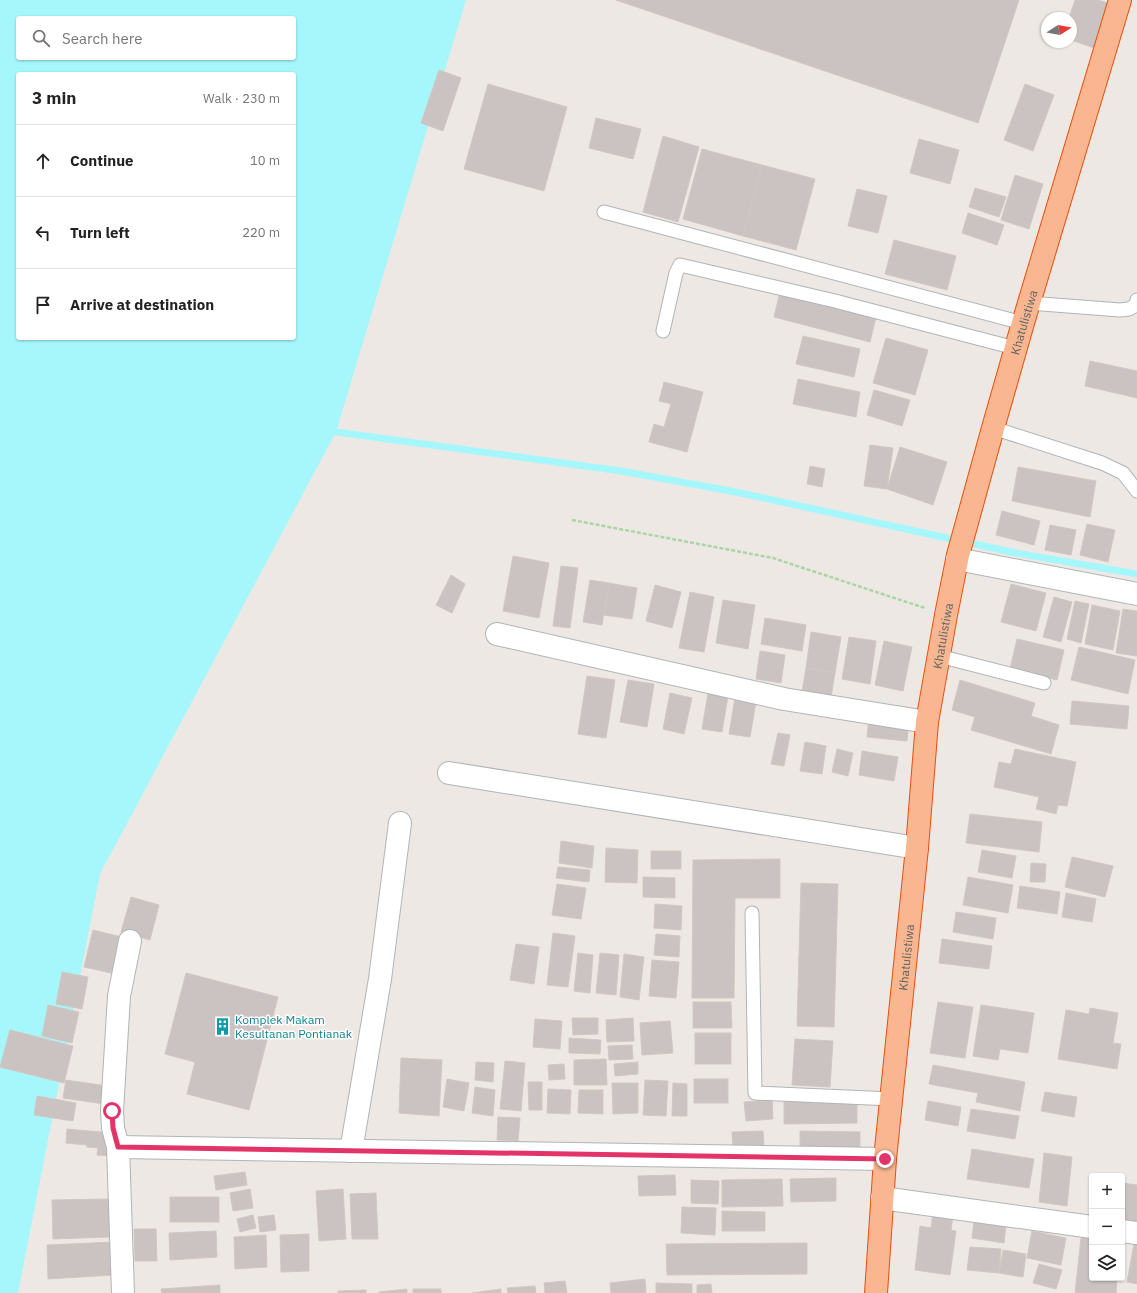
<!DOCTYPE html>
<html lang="en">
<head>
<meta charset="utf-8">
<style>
  :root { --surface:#fff; --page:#f6f6f6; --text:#222; --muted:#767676; --line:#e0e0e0 }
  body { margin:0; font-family:"IBM Plex Sans",sans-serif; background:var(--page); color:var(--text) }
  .controls { position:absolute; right:12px; bottom:12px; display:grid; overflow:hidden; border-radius:4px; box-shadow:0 1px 3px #0004 }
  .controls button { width:36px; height:36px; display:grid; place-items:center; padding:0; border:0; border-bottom:1px solid var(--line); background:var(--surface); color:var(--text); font:20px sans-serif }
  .compass { position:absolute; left:1041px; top:12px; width:36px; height:36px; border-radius:50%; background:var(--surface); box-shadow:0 1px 3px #0004; rotate:79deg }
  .stop { position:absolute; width:12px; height:12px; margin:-9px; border:3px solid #e33469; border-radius:50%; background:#fff }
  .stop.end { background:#e33469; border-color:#fff; box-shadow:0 1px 4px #0008 }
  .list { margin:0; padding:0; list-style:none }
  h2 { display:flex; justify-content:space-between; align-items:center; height:52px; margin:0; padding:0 16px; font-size:17px }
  h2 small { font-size:13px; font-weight:400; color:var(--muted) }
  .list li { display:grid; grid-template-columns:26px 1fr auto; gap:12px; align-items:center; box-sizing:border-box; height:72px; padding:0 16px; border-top:1px solid var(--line) }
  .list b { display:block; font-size:15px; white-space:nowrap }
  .list em { font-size:13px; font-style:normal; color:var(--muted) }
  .icon { flex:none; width:22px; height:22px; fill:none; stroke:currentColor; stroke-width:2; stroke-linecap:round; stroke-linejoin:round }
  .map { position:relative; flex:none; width:1137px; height:1293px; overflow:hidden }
  .search { position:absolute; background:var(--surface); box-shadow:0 1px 3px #0004; left:16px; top:16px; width:280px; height:44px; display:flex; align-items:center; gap:10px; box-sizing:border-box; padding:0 14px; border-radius:4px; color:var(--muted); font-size:15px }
  .panel { position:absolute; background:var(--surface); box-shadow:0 1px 3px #0004; left:16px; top:72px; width:280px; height:268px; border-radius:4px }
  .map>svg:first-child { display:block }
</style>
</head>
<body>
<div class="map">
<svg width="1137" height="1293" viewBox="0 0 1137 1293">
  <rect width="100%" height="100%" fill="#eee8e4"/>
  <path fill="#a6f7fc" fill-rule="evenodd" d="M0,0h466l-130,432 -236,442 -82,419h-18zM18,18h276v40h-276zM18,74h276v264h-276z"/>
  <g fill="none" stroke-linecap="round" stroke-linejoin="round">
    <polyline stroke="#a6f7fc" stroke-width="7" points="336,432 621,471 736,492 1016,553 1137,574"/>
  </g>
  <g fill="#cac3c1" stroke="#d2c7c2">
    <polygon points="616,0 1019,0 978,123"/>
    <polygon points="1075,0 1098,0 1108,3 1094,48 1071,40 1071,18 1069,18"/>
    <polygon points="439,70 461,78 443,131 421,123"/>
    <polygon points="488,84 567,107 544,191 464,169"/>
    <polygon points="1025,84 1054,95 1033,151 1004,140"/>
    <polygon points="596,118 641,129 633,159 589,148"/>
    <polygon points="663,136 699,147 678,222 643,212"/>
    <polygon points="919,139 959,150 950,184 910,173"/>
    <polygon points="702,149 762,165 743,236 683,219"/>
    <polygon points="762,165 815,179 796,250 743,236"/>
    <polygon points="1015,175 1043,184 1029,229 1001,220"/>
    <polygon points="975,188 1006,197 999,217 969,207"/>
    <polygon points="857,189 887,196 878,233 848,226"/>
    <polygon points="968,213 1004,225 997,245 962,233"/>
    <polygon points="894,240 956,256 947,290 885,274"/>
    <polygon points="780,292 876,317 870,342 774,317"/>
    <polygon points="803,336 860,349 854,377 796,364"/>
    <polygon points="886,338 928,350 915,395 873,383"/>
    <polygon points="1090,361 1137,371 1137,398 1085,386"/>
    <polygon points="798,379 860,392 856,417 793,404"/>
    <polygon points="664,382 703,392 687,452 649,442 654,424 664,427 671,404 659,401"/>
    <polygon points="874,390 910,400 902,426 867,415"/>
    <polygon points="870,445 893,448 887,489 864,486"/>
    <polygon points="900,447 947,462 933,505 887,489"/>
    <polygon points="810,466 825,469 822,487 807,484"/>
    <polygon points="1018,467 1096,481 1090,517 1012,501"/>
    <polygon points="1002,511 1040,521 1034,545 996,535"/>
    <polygon points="1087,524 1115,530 1108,562 1080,555"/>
    <polygon points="1050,525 1076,530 1071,555 1045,550"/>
    <polygon points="513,556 549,563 539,618 503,611"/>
    <polygon points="561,566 578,568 570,628 553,626"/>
    <polygon points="451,575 465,584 452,613 436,605"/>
    <polygon points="590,580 609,583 602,625 583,622"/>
    <polygon points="609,583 637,588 632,619 604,615"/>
    <polygon points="1011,584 1046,593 1036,631 1001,622"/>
    <polygon points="655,585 681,592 672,628 646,621"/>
    <polygon points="690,592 714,597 704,652 679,648"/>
    <polygon points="1054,597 1072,602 1061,642 1043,637"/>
    <polygon points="723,600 755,605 748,649 716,643"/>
    <polygon points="1075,601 1089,604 1081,643 1067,639"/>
    <polygon points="1092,605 1120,611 1113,650 1085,644"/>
    <polygon points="1123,609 1137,611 1137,656 1116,653"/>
    <polygon points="765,618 806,625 802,651 761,644"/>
    <polygon points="811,632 841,637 835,673 806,668"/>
    <polygon points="849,637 876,641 870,684 842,679"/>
    <polygon points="1017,639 1064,650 1057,680 1010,669"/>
    <polygon points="884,641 912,647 903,691 875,685"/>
    <polygon points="1079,647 1135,660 1128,694 1071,680"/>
    <polygon points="760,651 785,655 781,683 756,679"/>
    <polygon points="806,668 835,673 830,703 801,698"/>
    <polygon points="587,676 615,680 606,738 578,734"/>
    <polygon points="628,680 654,684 647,727 620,722"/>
    <polygon points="960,680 1035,703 1031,716 1059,725 1051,754 971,730 975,717 952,710"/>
    <polygon points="709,687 729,690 722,732 702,729"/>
    <polygon points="736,692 757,696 750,737 729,734"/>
    <polygon points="670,693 692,698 684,734 663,729"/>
    <polygon points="1072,701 1129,706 1127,729 1070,724"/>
    <polygon points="869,716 909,720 907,741 867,737"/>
    <polygon points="778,733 790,735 784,766 771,764"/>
    <polygon points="805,742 826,746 822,774 800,771"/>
    <polygon points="837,749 853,753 848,776 832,772"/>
    <polygon points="1015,749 1076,762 1067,806 1058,805 1056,814 1036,809 1039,797 994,787 999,762 1011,764"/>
    <polygon points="862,751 898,757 894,781 859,775"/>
    <polygon points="970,814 1042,822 1039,852 966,843"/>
    <polygon points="561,841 594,846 592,868 559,863"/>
    <polygon points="606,848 638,850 637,883 605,882"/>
    <polygon points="982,850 1016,856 1012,878 978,872"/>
    <rect x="651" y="851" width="30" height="18"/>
    <polygon points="1072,857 1113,866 1105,897 1065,887"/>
    <polygon points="780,859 780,898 735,898 734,998 692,998 693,860"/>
    <polygon points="1031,863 1046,864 1045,882 1030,882"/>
    <polygon points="558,867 590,870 589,882 556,878"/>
    <polygon points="643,877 675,878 675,898 643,897"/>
    <polygon points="968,877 1013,885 1008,913 963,905"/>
    <polygon points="801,883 838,884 834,1027 797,1026"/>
    <polygon points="557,884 586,888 581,919 552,915"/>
    <polygon points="1020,886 1060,892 1057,914 1017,908"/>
    <polygon points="1066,893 1096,899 1092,922 1062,917"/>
    <polygon points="131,897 159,905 150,940 121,932"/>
    <polygon points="655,904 682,906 681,930 654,928"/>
    <polygon points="956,912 996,918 993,939 953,932"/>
    <polygon points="93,930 138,941 129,977 84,967"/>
    <polygon points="553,933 575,936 568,987 547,985"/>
    <polygon points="656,934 680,936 679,957 654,955"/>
    <polygon points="942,939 992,946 989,969 939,963"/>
    <polygon points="516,944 539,947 534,984 510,980"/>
    <polygon points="578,953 593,955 590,993 574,991"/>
    <polygon points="600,953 619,955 616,995 596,993"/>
    <polygon points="624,954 644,957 639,1000 620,997"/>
    <polygon points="652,960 679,962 676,998 649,996"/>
    <polygon points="62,972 88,977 82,1009 56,1004"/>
    <polygon points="186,973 278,997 249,1110 187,1094 195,1062 165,1054"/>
    <polygon points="693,1002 731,1002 732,1028 693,1028"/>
    <polygon points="938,1002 973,1007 965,1058 930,1053"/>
    <polygon points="48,1005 79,1012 72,1043 42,1036"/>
    <polygon points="981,1005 1034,1013 1028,1053 1000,1049 998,1060 973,1056"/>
    <polygon points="1090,1008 1118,1013 1113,1043 1121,1044 1117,1069 1058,1059 1066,1010 1089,1014"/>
    <polygon points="572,1018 598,1018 598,1034 573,1035"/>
    <polygon points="633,1018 634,1041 607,1042 606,1020"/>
    <polygon points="535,1019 562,1021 560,1049 533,1047"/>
    <polygon points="670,1021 673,1053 642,1055 640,1023"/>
    <polygon points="10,1030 73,1046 64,1083 0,1067"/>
    <rect x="695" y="1033" width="36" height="31"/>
    <polygon points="569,1038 601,1040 600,1054 569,1053"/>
    <polygon points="795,1039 833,1041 830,1087 792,1085"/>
    <polygon points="632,1045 633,1059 609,1060 608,1046"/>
    <polygon points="401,1058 442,1060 439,1116 399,1113"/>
    <polygon points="606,1059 607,1085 574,1085 574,1060"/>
    <polygon points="505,1061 525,1063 521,1111 500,1109"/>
    <polygon points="476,1062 494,1063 493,1082 475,1080"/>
    <polygon points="638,1062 638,1074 615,1076 614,1064"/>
    <polygon points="564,1064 565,1079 549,1080 548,1065"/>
    <polygon points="933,1065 1025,1082 1020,1111 976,1102 978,1093 929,1084"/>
    <polygon points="447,1079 469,1083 464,1111 443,1107"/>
    <rect x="694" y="1079" width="34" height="24"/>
    <polygon points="66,1080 107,1086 104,1104 63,1098"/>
    <polygon points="645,1080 668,1081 666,1116 643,1115"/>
    <polygon points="528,1082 542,1082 542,1110 529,1110"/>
    <polygon points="612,1083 638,1083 638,1113 613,1114"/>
    <polygon points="673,1083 687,1084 687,1116 672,1116"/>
    <polygon points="475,1087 495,1090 493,1116 472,1113"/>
    <polygon points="548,1089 571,1090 570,1114 547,1113"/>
    <polygon points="579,1090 603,1090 603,1114 578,1113"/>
    <polygon points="1045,1092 1077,1097 1074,1117 1041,1111"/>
    <polygon points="37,1096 76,1103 73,1121 34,1115"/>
    <polygon points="772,1100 773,1119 746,1121 744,1102"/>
    <polygon points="857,1101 857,1123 784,1124 784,1102"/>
    <polygon points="928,1101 961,1107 958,1126 925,1120"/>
    <polygon points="971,1109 1019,1116 1015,1139 967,1131"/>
    <polygon points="498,1117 520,1118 518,1141 497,1140"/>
    <polygon points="67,1129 112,1133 110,1156 97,1155 98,1148 87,1147 87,1145 66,1143"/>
    <polygon points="763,1131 764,1146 733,1147 732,1132"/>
    <polygon points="800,1131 860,1132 860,1148 800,1147"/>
    <polygon points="972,1149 1034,1159 1029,1188 967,1179"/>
    <polygon points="1044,1153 1072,1157 1067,1206 1039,1202"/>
    <polygon points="245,1172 247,1185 216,1190 214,1176"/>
    <polygon points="675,1175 676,1195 639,1196 638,1176"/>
    <polygon points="836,1178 836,1201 791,1202 790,1179"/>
    <polygon points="782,1179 783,1206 722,1207 722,1180"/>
    <polygon points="691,1180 719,1181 718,1204 691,1203"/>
    <polygon points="1122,1183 1137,1185 1137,1223 1122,1221"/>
    <polygon points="250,1189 253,1208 233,1211 230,1193"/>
    <polygon points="343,1189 346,1239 319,1241 316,1191"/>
    <polygon points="376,1193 378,1239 352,1239 350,1194"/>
    <rect x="170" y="1197" width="49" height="25"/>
    <polygon points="109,1199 110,1237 53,1239 52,1200"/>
    <polygon points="682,1207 716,1208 715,1235 681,1233"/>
    <polygon points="722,1211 765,1212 765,1231 722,1231"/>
    <polygon points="933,1212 953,1215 951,1230 956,1231 950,1275 915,1270 920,1226 931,1228"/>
    <polygon points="253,1215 256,1228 240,1232 237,1219"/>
    <polygon points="274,1215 276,1230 260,1232 258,1217"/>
    <polygon points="974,1221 1006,1225 1004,1243 972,1238"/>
    <polygon points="134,1229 156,1229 157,1261 135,1261"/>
    <polygon points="216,1231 217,1257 170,1260 169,1233"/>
    <polygon points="1032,1231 1066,1238 1061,1265 1027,1258"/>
    <polygon points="309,1234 309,1271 281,1272 280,1235"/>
    <polygon points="266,1235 267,1267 235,1269 234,1237"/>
    <polygon points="1081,1238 1092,1239 1092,1278 1117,1278 1116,1293 1075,1293"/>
    <polygon points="112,1242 113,1275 48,1279 47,1245"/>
    <polygon points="807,1243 807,1274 667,1275 666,1244"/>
    <polygon points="1134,1244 1137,1245 1137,1284 1127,1282"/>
    <polygon points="970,1247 1001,1249 999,1273 967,1270"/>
    <polygon points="1003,1250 1026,1254 1023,1277 999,1273"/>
    <polygon points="1039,1264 1062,1270 1056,1289 1033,1283"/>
    <polygon points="645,1279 646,1293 611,1293 610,1283"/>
    <polygon points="565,1281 567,1293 545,1293 544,1283"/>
    <polygon points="656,1283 692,1284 692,1293 656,1293"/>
    <polygon points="711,1284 712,1293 697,1293 697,1285"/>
    <polygon points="220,1285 220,1293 162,1293 161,1289"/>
    <polygon points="535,1286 536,1293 508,1293 507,1288"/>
    <polygon points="407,1289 407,1293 379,1293 379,1292"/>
    <rect x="413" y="1289" width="28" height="4"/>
    <polygon points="501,1289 501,1293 472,1293"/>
    <polygon points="366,1290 366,1293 338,1293 338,1291"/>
  </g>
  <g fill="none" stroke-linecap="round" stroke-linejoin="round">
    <defs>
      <g id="lane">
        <polyline points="604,212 1023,323"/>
        <polyline points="1029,303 1120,310 1129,309 1136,305 1137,300"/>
        <polyline points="663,331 676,273 680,265 835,301 1015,348"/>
        <polyline points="993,428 1102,463 1123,473 1137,491"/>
        <polyline points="939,656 1044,683"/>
        <polyline points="752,913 755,1093 892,1099"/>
      </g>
      <g id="street">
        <polyline points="957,559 1137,594"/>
        <polyline points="497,634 784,699 927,722"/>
        <polyline points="449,773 917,848"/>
        <polyline points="118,1147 885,1159"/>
        <polyline points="351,1151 380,979 400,823"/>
        <polyline points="882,1198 1092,1227"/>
        <polyline points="1122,1231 1137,1233"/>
        <polyline points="123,1293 118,1147 113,1128 112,1111 119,996 130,941"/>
      </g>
      <g id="highway">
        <path id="s1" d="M876,1293l9,-134 32,-311 10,-126 19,-107 12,-60 35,-127 30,-105 97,-323"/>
      </g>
    </defs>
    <use href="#lane" stroke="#afb5b6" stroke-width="15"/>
    <use href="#street" stroke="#afb5b6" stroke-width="24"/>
    <use href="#highway" stroke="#ea4e08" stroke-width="24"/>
    <polyline stroke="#aad6a5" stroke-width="2.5" stroke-dasharray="4 2" stroke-linecap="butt" points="572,520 773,558 925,608"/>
    <use href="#lane" stroke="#fff" stroke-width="13"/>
    <use href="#street" stroke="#fff" stroke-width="22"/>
    <use href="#highway" stroke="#f9b690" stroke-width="22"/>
  </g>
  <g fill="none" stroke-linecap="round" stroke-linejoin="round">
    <polyline stroke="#e33469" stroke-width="5" points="112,1111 113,1128 118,1147 885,1159"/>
  </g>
  <defs>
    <symbol id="building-bare" viewBox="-9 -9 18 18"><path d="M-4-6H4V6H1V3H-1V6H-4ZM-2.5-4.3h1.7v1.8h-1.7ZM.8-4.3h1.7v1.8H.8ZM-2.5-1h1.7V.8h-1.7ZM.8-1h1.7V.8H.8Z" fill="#0f9aa8" stroke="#fff" stroke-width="2.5" paint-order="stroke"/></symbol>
  </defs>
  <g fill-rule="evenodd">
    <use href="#building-bare" x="210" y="1014" width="25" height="25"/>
  </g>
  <g text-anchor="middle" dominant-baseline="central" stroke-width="3" stroke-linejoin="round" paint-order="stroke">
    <g font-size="12" fill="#5c6364" stroke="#fff">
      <text stroke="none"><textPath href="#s1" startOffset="985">Khatulistiwa</textPath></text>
      <text stroke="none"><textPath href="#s1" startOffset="661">Khatulistiwa</textPath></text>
      <text stroke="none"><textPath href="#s1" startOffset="337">Khatulistiwa</textPath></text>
    </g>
    <g font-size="12" fill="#0d838f" stroke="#fff" text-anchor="start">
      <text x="235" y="1019">Komplek Makam<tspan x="235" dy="14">Kesultanan Pontianak</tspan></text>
    </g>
  </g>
</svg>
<div class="controls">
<button>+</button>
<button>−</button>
<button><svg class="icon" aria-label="layers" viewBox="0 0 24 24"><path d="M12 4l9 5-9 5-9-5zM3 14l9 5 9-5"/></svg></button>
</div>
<svg class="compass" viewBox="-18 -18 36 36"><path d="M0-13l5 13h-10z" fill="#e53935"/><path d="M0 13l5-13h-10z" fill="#767676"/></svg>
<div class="stop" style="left:112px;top:1111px"></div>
<div class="stop end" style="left:885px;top:1159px"></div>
<div class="search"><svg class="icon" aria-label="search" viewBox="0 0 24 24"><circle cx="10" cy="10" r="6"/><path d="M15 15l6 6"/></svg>Search here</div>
<section class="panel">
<h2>3 min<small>Walk · 230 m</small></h2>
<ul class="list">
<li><svg class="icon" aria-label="ahead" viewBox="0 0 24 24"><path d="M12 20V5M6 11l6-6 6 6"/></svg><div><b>Continue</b></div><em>10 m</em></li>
<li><svg class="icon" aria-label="left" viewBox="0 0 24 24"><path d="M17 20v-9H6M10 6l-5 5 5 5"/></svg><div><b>Turn left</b></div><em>220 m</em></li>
<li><svg class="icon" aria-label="arrive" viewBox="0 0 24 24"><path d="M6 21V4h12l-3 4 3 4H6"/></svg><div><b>Arrive at destination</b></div></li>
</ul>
</section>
</div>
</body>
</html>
